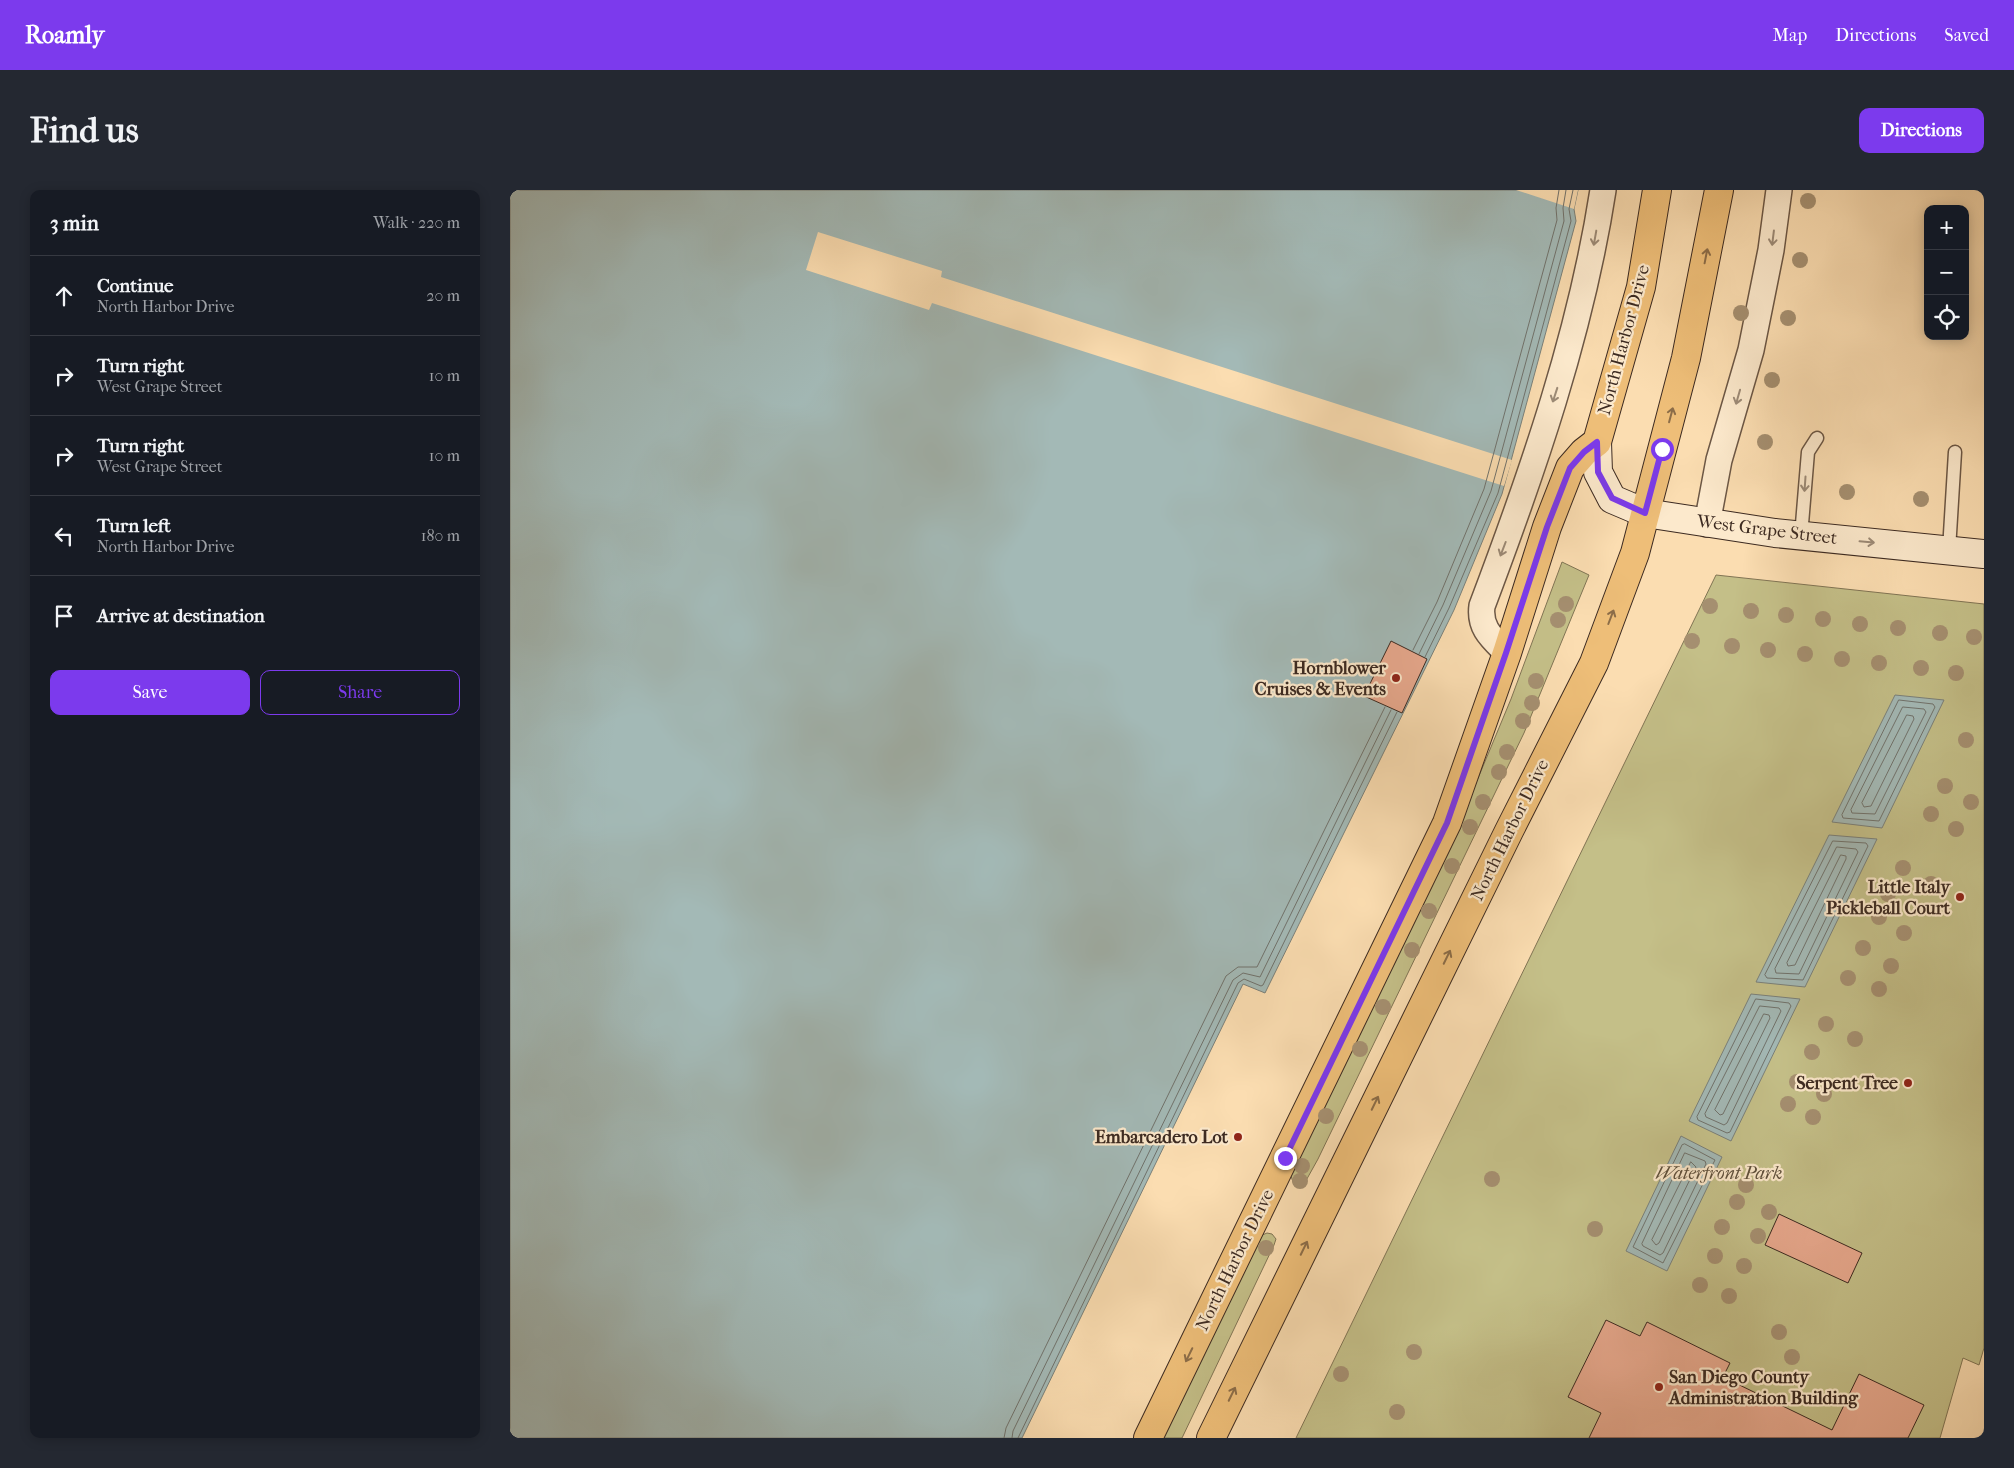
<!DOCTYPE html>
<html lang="en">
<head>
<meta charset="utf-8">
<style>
  :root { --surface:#171b24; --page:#242831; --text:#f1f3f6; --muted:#9ea1a6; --line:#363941; --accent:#7c3aed }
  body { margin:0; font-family:"IM FELL French Canon",serif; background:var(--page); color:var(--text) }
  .controls { position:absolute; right:15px; top:15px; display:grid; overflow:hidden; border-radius:10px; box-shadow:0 2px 12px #0003 }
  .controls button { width:45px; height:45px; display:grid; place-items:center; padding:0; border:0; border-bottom:1px solid var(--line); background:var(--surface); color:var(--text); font:25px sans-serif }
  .stop { position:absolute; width:15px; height:15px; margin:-11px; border:4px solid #7c3aed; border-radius:50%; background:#fff }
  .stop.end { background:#7c3aed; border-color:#fff; box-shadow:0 1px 5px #0008 }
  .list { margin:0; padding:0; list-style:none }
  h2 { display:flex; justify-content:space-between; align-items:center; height:65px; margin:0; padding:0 20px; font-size:21px }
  h2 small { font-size:16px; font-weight:400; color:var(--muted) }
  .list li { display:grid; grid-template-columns:32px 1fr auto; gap:15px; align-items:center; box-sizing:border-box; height:80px; padding:0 20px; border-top:1px solid var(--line) }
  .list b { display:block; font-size:19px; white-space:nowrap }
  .list p { margin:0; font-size:16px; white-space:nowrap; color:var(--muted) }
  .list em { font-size:16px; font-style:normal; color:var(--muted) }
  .actions { display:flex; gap:10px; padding:15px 20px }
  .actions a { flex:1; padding:11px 0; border:1px solid var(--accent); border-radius:10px; text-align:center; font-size:18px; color:var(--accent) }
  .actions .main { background:var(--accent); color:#fff }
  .icon { flex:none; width:28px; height:28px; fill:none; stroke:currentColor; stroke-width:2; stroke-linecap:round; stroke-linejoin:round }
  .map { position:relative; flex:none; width:1474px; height:1248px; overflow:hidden; border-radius:10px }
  header { display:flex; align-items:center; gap:30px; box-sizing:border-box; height:70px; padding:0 25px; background:var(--accent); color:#fff }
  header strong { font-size:24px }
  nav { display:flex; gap:28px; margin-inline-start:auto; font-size:18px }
  .intro { display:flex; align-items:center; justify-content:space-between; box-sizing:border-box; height:120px; padding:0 30px }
  h1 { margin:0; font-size:35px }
  .button { padding:12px 22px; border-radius:10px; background:var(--accent); color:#fff; font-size:18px; font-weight:700 }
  main { display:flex; gap:30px; padding:0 30px }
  aside { flex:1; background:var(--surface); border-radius:10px; box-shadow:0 2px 12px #0003 }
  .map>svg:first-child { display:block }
</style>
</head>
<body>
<header>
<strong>Roamly</strong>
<nav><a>Map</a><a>Directions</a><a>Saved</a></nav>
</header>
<div class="intro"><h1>Find us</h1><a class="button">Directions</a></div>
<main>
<aside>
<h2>3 min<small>Walk · 220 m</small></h2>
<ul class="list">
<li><svg class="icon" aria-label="ahead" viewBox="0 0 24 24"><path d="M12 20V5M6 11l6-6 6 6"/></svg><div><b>Continue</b><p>North Harbor Drive</p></div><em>20 m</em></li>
<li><svg class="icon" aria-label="right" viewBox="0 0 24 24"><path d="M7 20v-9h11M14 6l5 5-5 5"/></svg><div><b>Turn right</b><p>West Grape Street</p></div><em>10 m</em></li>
<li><svg class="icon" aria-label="right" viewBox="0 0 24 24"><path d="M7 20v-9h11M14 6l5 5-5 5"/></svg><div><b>Turn right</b><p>West Grape Street</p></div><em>10 m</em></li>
<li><svg class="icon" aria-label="left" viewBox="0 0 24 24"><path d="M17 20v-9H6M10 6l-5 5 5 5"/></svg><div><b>Turn left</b><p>North Harbor Drive</p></div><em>180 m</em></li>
<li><svg class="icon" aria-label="arrive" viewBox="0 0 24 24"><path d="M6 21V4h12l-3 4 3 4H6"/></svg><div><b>Arrive at destination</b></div></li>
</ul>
<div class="actions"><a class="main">Save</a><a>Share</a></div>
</aside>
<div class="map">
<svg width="1474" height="1248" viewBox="0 0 1474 1248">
  <rect width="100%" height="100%" fill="#fbddb1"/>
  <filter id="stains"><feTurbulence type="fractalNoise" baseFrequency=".004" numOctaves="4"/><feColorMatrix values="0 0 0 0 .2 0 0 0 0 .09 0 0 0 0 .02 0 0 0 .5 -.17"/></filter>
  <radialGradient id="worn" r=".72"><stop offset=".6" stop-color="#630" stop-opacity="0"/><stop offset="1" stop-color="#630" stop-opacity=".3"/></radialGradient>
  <g fill="#c4bf88" stroke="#807454">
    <polygon points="1052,372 1079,385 1014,543 808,969 793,996 784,995 781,986 790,964 951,629 1001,509"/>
    <polygon points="1206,385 1474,414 1474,1158 1469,1175 1453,1168 1430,1248 786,1248"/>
    <polygon points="757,1043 762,1044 766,1049 764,1055 672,1248 651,1248 750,1046"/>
  </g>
  <g fill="#a3b9b6" stroke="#7a807a">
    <polygon points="0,0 1068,0 1064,19 1066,31 992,304 944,420 755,803 733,794 512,1248 0,1248"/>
    <polygon points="1385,505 1434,510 1372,638 1322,632"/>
    <polygon points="1319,645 1367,649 1295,797 1246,792"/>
    <polygon points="1241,804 1290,809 1221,951 1179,931"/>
    <polygon points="1171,946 1212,967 1157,1081 1116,1061"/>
  </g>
  <g fill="#fbddb1">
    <polygon points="1006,0 1068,0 1064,19"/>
    <polygon points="308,42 432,81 431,87 1002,270 994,296 422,113 419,120 296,80"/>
  </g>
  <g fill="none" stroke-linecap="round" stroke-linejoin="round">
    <g stroke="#70726c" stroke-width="1">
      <polyline points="903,460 927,412 974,299 1047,30 1046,18 1049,0"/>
      <polyline points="909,464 933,415 981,301 1054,31 1053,18 1056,0"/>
      <polyline points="915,467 939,418 988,303 1061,31 1059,19 1063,0"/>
      <polygon points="1389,510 1423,514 1425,517 1369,631 1333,628 1332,625"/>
      <polygon points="1393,517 1414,519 1416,522 1365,624 1342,623 1341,620"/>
      <polygon points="1397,525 1403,526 1404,529 1361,616 1354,617 1352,613"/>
      <polygon points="1323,651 1356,653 1358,656 1293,790 1257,788 1255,785"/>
      <polygon points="1327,657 1346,659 1348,662 1289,784 1266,783 1265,779"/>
      <polygon points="1331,665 1336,666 1336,669 1285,775 1278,776 1277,773"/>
      <polygon points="1246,809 1279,813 1281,816 1220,942 1217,943 1188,930 1187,927"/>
      <polygon points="1250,816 1269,818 1271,821 1217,933 1214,935 1196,927 1195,924"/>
      <polygon points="1254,824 1259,825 1260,828 1213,924 1210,925 1205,920"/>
      <polygon points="1175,954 1205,970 1153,1073 1123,1057 1172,955"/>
      <polygon points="1175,963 1195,971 1196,974 1153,1063 1150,1065 1133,1056 1132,1054"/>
      <polygon points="1181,972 1186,977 1149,1053 1146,1055 1142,1050"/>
      <polyline points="494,1248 496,1238 716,786 728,777 747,777 875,517"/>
      <polyline points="502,1248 503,1241 723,790 733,783 750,787 881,520"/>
      <polyline points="508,1248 728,793 734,789 751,796 753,795 887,522"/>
    </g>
  </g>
  <g fill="#e7a88d" stroke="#3c2a21">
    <polygon points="881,451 917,469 892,523 854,506"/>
    <polygon points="1269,1024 1352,1063 1338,1093 1255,1055"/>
    <polygon points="1096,1130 1130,1146 1137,1132 1220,1173 1213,1187 1322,1240 1349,1184 1414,1215 1398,1248 1079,1248 1091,1223 1058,1207"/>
  </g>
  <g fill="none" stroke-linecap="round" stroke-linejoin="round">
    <defs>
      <g id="service">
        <polyline points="1291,346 1298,262 1307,248"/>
        <polyline points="1439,360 1445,262"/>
      </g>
      <g id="minor">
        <polyline points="1197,334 1209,270 1241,160 1261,60 1269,0"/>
        <path d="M997,463c-15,-15 -28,-25 -25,-47 51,-135 99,-273 121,-416"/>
      </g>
      <polyline id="secondary" points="1087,252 1088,282 1102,309 1135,323 1265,343 1474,364"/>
      <g id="primary">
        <polyline points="638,1248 937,633 997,463 1037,337 1060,278 1074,262 1087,252 1131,97 1147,0"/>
        <polyline points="701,1248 999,641 1084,473 1125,363 1176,168 1209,0"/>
      </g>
    </defs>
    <use href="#service" stroke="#6c5745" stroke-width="15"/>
    <use href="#minor" stroke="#6c5745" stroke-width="28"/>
    <use href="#secondary" stroke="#3c2a21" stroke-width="30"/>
    <use href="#primary" stroke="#3c2a21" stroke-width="30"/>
    <use href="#service" stroke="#fce9cc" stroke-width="12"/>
    <use href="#minor" stroke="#fce9cc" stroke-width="25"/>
    <use href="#secondary" stroke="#fce9cc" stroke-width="28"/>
    <use href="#primary" stroke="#eebe78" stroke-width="28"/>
  </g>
  <g fill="#a58f70">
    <circle cx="1298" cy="11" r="8"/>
    <circle cx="1290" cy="70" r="8"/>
    <circle cx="1231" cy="123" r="8"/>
    <circle cx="1278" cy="128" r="8"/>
    <circle cx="1262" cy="190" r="8"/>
    <circle cx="1255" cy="252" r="8"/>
    <circle cx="1337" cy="302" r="8"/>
    <circle cx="1411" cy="309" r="8"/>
    <circle cx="1056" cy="414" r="8"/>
    <circle cx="1200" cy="416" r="8"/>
    <circle cx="1241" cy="421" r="8"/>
    <circle cx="1276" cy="425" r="8"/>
    <circle cx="1313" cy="429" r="8"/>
    <circle cx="1048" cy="430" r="8"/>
    <circle cx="1350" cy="434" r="8"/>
    <circle cx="1388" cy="438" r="8"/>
    <circle cx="1430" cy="443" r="8"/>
    <circle cx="1464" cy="447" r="8"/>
    <circle cx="1182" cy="451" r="8"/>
    <circle cx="1222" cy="456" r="8"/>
    <circle cx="1258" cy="460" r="8"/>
    <circle cx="1295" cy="464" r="8"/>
    <circle cx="1332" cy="469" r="8"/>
    <circle cx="1369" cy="473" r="8"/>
    <circle cx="1411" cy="478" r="8"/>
    <circle cx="1446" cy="483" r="8"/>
    <circle cx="1026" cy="491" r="8"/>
    <circle cx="1022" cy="513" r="8"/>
    <circle cx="1013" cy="531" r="8"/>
    <circle cx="1456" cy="550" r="8"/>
    <circle cx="997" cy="562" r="8"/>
    <circle cx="989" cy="582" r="8"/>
    <circle cx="1435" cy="596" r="8"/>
    <circle cx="973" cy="612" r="8"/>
    <circle cx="1461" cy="612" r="8"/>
    <circle cx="1421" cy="624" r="8"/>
    <circle cx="960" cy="637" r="8"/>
    <circle cx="1446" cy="639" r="8"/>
    <circle cx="942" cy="676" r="8"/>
    <circle cx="1393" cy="678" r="8"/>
    <circle cx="1421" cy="694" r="8"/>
    <circle cx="1378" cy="704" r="8"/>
    <circle cx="919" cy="721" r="8"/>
    <circle cx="1369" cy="727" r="8"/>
    <circle cx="1394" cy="743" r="8"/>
    <circle cx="1353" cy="758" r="8"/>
    <circle cx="902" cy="760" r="8"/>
    <circle cx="1381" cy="776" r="8"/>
    <circle cx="1338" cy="788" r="8"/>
    <circle cx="1369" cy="799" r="8"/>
    <circle cx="873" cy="817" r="8"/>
    <circle cx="1316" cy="834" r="8"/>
    <circle cx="1345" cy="849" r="8"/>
    <circle cx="850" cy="859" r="8"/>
    <circle cx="1302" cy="862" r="8"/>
    <circle cx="1287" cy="892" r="8"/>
    <circle cx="1314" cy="904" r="8"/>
    <circle cx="1278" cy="914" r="8"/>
    <circle cx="816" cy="926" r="8"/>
    <circle cx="1303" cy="927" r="8"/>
    <circle cx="792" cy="976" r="8"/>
    <circle cx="982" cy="989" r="8"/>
    <circle cx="790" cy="991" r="8"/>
    <circle cx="1236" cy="995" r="8"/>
    <circle cx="1227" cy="1012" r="8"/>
    <circle cx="1259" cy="1022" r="8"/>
    <circle cx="1212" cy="1037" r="8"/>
    <circle cx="1085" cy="1039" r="8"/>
    <circle cx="1248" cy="1046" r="8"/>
    <circle cx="756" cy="1058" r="8"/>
    <circle cx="1205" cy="1066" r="8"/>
    <circle cx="1234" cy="1076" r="8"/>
    <circle cx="1190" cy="1095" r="8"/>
    <circle cx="1219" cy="1106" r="8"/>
    <circle cx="1269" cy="1142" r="8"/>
    <circle cx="904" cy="1162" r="8"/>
    <circle cx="1282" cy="1167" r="8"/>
    <circle cx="831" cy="1184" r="8"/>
    <circle cx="887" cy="1222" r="8"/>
  </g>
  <defs><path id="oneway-shaft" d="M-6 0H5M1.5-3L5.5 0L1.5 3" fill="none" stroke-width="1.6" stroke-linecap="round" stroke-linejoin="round" transform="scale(1.25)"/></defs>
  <g stroke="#9c8a76">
    <use href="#oneway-shaft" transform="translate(1085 48) rotate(100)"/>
    <use href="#oneway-shaft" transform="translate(1263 48) rotate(97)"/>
    <use href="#oneway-shaft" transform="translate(1045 205) rotate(108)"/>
    <use href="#oneway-shaft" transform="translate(1228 207) rotate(106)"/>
    <use href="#oneway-shaft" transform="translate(1295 294) rotate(94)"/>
    <use href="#oneway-shaft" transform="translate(1357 352) rotate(5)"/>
    <use href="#oneway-shaft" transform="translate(993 359) rotate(111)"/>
  </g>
  <g stroke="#8c6d48">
    <use href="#oneway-shaft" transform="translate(1196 66) rotate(-79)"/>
    <use href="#oneway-shaft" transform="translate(1161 225) rotate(-75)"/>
    <use href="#oneway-shaft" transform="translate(1101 427) rotate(-69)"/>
    <use href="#oneway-shaft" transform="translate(937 767) rotate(-64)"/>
    <use href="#oneway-shaft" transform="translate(865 913) rotate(-64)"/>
    <use href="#oneway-shaft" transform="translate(794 1058) rotate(-64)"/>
    <use href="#oneway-shaft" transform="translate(679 1165) rotate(116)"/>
    <use href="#oneway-shaft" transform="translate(722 1204) rotate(-64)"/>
  </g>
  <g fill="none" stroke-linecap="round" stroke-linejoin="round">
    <polyline stroke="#7c3aed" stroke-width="6" points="775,968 937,633 996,463 1037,337 1060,278 1074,262 1087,252 1088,282 1102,308 1135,323 1152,259"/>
  </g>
  <g fill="#8f2418" stroke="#fce9cc" stroke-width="2">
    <circle cx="886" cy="488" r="5"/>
    <circle cx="1450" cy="707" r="5"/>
    <circle cx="1398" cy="893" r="5"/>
    <circle cx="728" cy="947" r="5"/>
    <circle cx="1149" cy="1197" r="5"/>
  </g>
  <g text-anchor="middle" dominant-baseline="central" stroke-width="4.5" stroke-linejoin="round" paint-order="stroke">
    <g font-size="18" fill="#3c2a21" stroke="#fce9cc">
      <text transform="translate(1114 150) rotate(-75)">North Harbor Drive</text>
      <text transform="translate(1257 340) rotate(7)">West Grape Street</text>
      <text transform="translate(1000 640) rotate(-64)">North Harbor Drive</text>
      <text transform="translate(725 1070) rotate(-64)">North Harbor Drive</text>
    </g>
    <g font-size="18" font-weight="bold" fill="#3c2a21" stroke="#fce9cc" text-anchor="end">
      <text x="876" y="478">Hornblower<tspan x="876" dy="21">Cruises &amp; Events</tspan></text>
      <text x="1440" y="697">Little Italy<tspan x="1440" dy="21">Pickleball Court</tspan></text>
      <text x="1388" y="893">Serpent Tree</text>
      <text x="718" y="947">Embarcadero Lot</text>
      <text x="1159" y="1187" text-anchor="start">San Diego County<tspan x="1159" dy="21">Administration Building</tspan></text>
    </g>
    <g font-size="18" font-style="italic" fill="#5e4f3b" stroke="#fce9cc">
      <text x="1209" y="983">Waterfront Park</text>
    </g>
  </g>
  <rect width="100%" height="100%" filter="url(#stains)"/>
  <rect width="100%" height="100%" fill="url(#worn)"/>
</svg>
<div class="controls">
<button>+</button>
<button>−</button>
<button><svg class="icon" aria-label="locate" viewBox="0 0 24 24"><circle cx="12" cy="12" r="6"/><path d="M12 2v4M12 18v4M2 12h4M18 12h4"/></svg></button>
</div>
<div class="stop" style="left:1152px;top:259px"></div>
<div class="stop end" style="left:775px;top:968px"></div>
</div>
</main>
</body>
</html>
